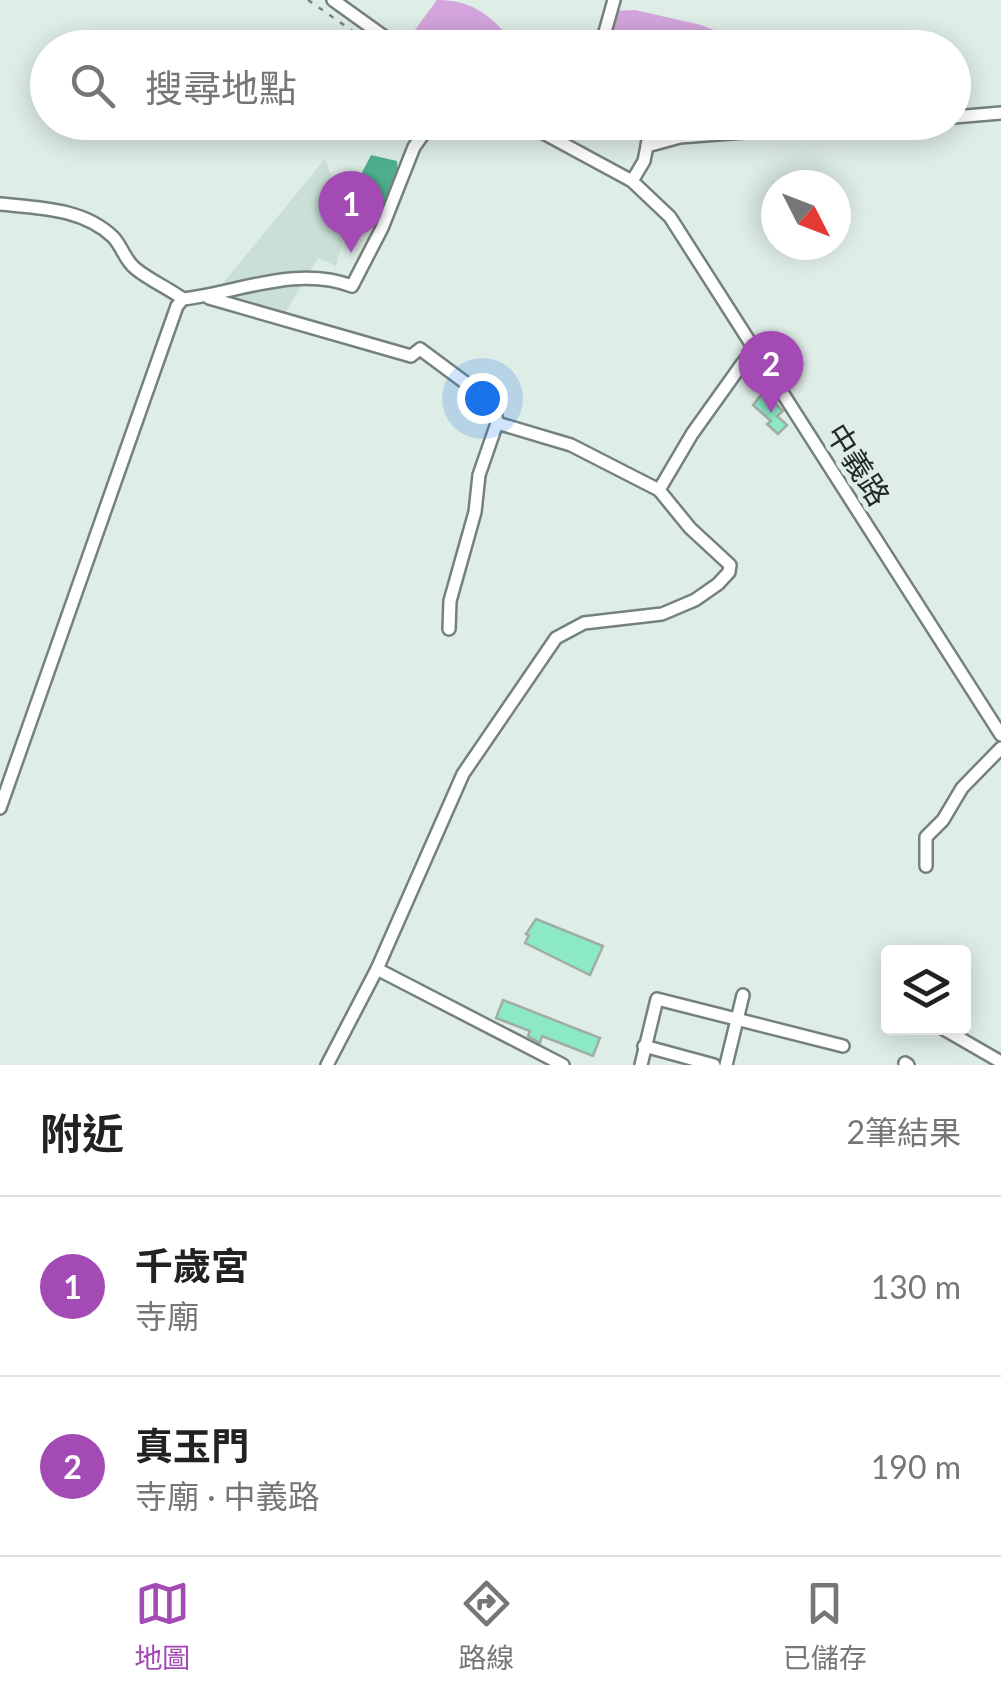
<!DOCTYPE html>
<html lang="zh-TW">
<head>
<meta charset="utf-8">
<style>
  :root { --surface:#fff; --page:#f2f2f2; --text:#222; --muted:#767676; --line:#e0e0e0; --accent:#a34ab5 }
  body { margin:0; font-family:Lato,"Noto Sans TC",sans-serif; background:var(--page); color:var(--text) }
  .controls { position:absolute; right:30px; bottom:30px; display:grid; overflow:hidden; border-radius:10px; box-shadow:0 5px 25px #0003 }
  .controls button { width:90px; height:90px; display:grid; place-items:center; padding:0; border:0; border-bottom:2px solid var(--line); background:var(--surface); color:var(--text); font:50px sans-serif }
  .compass { position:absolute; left:761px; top:170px; width:90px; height:90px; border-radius:50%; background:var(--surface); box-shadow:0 5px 25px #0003; rotate:132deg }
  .you { position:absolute; left:482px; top:398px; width:35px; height:35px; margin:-25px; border:8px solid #fff; border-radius:50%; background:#1a73e8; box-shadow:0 0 0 15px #1a73e833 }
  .badge { display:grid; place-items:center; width:65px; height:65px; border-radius:50%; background:var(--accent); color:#fff; font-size:32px; font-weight:700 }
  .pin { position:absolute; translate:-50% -82px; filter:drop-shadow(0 2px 5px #0008) }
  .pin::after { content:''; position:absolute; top:52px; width:35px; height:30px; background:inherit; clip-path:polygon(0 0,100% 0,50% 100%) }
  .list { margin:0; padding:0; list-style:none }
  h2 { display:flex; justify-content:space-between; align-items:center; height:130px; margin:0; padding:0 40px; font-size:42px }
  h2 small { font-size:32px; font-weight:400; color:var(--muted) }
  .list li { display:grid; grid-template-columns:65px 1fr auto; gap:30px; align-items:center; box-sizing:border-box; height:180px; padding:0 40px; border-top:2px solid var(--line) }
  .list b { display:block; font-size:38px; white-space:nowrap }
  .list p { margin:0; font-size:32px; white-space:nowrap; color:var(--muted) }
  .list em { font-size:32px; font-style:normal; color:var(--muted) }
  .icon { flex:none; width:55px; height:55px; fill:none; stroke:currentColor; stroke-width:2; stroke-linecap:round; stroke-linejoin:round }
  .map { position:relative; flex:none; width:1001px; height:1065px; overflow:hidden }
  .search { position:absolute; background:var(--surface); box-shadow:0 5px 25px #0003; left:30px; right:30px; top:30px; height:110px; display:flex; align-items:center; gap:25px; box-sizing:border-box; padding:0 35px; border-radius:55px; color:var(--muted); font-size:38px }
  .sheet { height:490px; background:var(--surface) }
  nav { display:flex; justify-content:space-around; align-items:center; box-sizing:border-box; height:140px; border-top:2px solid var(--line); background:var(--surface); font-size:28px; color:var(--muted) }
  nav a { display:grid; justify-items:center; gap:5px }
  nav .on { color:var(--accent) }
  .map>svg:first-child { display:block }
</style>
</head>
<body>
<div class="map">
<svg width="1001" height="1065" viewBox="0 0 1001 1065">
  <rect width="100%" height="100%" fill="#deede6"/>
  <polygon fill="#cae0d7" points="325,159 348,221 336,266 318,258 287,310 277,320 214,294"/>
  <g fill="#d3a5dc">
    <path d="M437,0c41,0 56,20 82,47h-18l-16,-9 -5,9h-67l-7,-5z"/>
    <polygon points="635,10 701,25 730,36 715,47 605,47 609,11"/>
  </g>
  <path fill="#4faf8d" d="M371,155l26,6c2,22 1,41 -19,54l-17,-8 -8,-17z"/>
  <g fill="#8beac5" stroke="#a0ada7" stroke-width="2.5">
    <polygon points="761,395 766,400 768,397 783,411 777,416 787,425 778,434 767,424 771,421 753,405"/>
    <polygon points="536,919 603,946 590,975 525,943 529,935 526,934"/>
    <polygon points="503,1000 600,1038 593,1056 542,1036 540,1043 528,1036 530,1031 496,1018"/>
  </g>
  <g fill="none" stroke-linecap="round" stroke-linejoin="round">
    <defs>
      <g id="minor">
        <polyline points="333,0 400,48"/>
        <polyline points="608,48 605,32 614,0"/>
        <polyline points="954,117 1001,113"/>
        <polyline points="523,122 632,181 670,217 1001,735"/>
        <polyline points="647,146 651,122"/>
        <polyline points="632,181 644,161 647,146 680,137 875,122"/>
        <path d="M0,204c38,4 83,4 113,33 9,9 12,24 23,32 15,12 32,19 47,30"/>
        <polyline points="209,298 411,356 420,349 494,404 497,423 479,475 475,512 450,601 449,629"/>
        <polyline points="497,423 571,445 659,490"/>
        <path d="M0,808l177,-502 6,-7c57,-7 114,-34 169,-13l30,-58 32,-81 18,-25"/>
        <polyline points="926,866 926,837 943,820 962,788 1001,748"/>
        <polyline points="377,969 563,1065"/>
        <polyline points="942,1028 1001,1062"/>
        <polyline points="644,1046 714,1065"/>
        <polyline points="905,1063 908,1065"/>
        <polyline points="327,1065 377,969 463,774 556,638 584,623 662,614 695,600 718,584 729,572 730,565 690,528 659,490 692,434 742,364 750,354 758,352"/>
        <polyline points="641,1065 657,999 843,1046"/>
        <polyline points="726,1065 743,995"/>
      </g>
    </defs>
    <use href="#minor" stroke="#75827c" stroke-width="16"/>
    <polyline stroke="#79837f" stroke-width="2.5" stroke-dasharray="5 8" stroke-linecap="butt" points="308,0 377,48"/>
    <use href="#minor" stroke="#fff" stroke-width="11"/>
  </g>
  <g text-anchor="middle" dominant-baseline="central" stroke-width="10" stroke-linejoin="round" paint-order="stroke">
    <g font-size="30" fill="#252a28" stroke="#deede6">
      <text transform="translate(859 464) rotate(58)">中義路</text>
    </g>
  </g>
</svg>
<div class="controls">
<button><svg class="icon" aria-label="layers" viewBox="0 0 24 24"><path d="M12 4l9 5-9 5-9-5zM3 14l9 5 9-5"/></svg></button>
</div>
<svg class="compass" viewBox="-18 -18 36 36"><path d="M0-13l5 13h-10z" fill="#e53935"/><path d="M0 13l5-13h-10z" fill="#767676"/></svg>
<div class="you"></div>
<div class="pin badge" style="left:351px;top:253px">1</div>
<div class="pin badge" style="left:771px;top:413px">2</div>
<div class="search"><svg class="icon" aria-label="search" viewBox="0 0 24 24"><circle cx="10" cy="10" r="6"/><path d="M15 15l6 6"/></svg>搜尋地點</div>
</div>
<section class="sheet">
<h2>附近<small>2筆結果</small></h2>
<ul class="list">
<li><span class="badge">1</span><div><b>千歲宮</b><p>寺廟</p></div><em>130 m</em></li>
<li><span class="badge">2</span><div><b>真玉門</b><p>寺廟 · 中義路</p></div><em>190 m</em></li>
</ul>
</section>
<nav>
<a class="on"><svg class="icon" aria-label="map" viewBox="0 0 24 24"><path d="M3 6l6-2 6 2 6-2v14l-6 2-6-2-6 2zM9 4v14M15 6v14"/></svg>地圖</a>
<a><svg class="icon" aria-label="directions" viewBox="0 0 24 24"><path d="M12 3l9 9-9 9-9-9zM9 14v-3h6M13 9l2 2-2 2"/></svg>路線</a>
<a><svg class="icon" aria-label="saved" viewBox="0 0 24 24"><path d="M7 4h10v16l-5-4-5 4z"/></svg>已儲存</a>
</nav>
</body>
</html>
